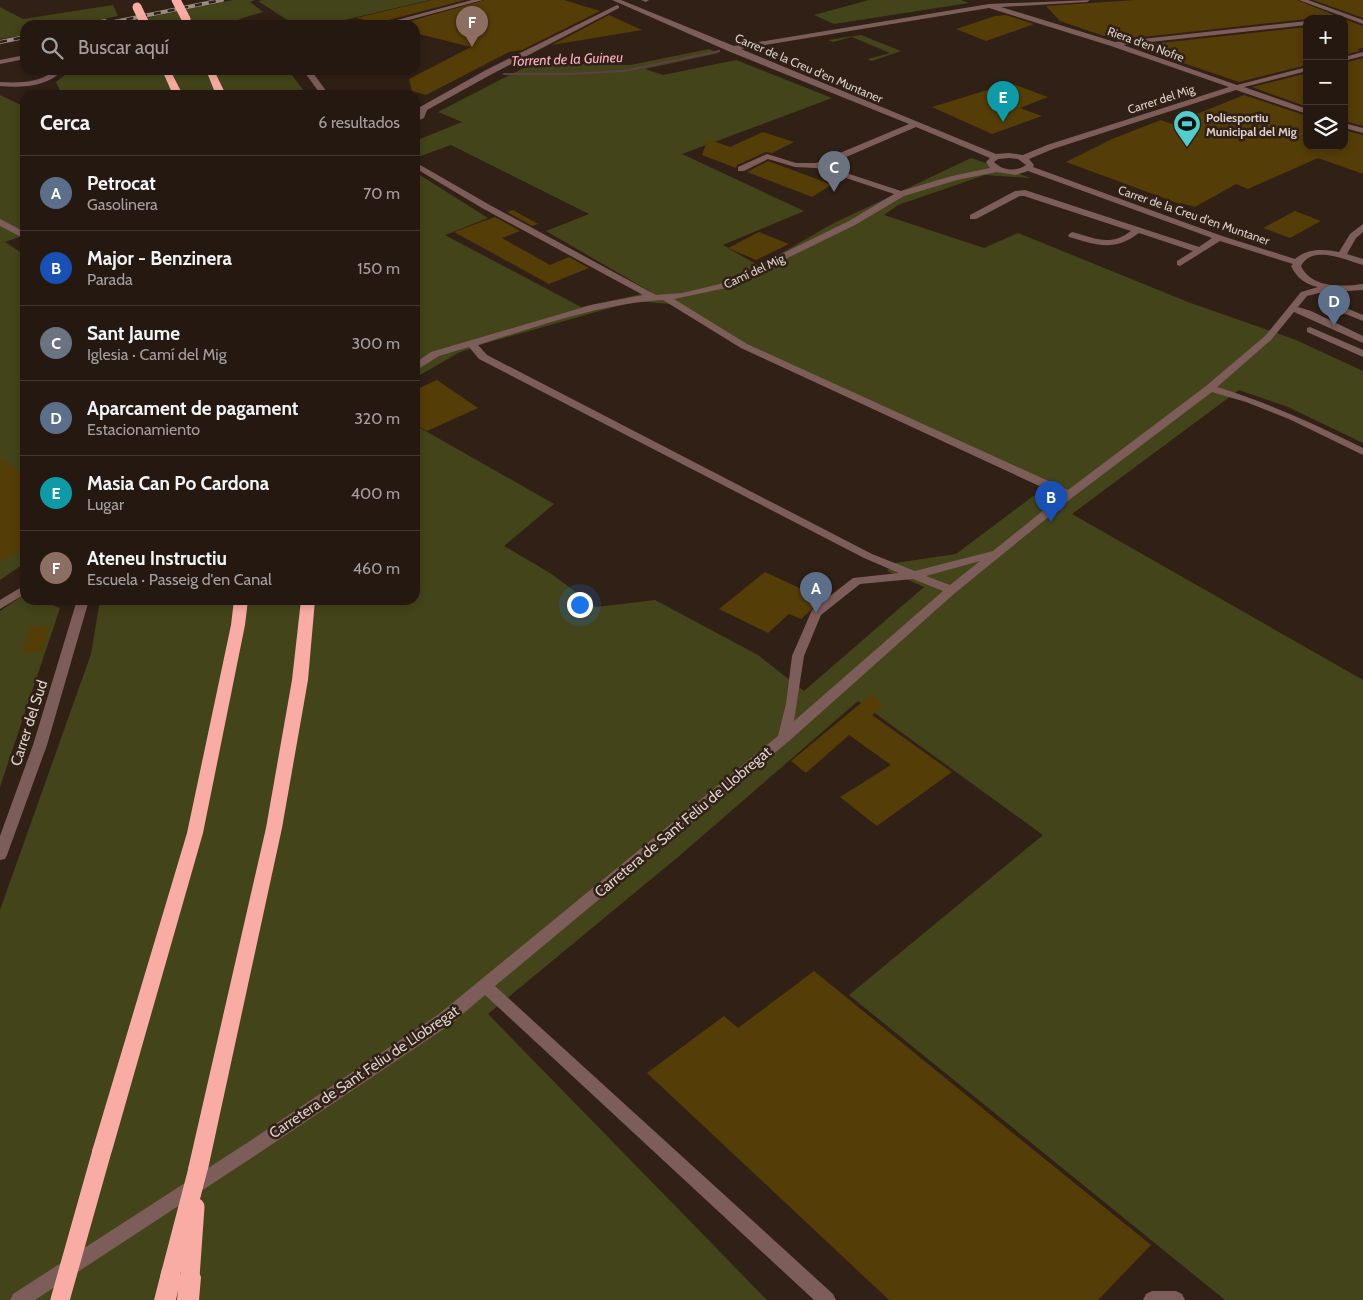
<!DOCTYPE html>
<html lang="es">
<head>
<meta charset="utf-8">
<style>
  :root { --surface:#241810; --page:#2c2119; --text:#f1f3f6; --muted:#a3a09f; --line:#413730; --accent:#53cdcb }
  body { margin:0; font-family:Cabin,sans-serif; background:var(--page); color:var(--text) }
  .controls { position:absolute; right:15px; top:15px; display:grid; overflow:hidden; border-radius:10px; box-shadow:0 2px 8px #0003 }
  .controls button { width:45px; height:45px; display:grid; place-items:center; padding:0; border:0; border-bottom:1px solid var(--line); background:var(--surface); color:var(--text); font:25px sans-serif }
  .you { position:absolute; left:579px; top:604px; width:18px; height:18px; margin:-12px; border:4px solid #fff; border-radius:50%; background:#1a73e8; box-shadow:0 0 0 8px #1a73e833 }
  .badge { display:grid; place-items:center; width:32px; height:32px; border-radius:50%; background:var(--accent); color:#fff; font-size:16px; font-weight:700 }
  .pin { position:absolute; translate:-50% -41px; filter:drop-shadow(0 1px 2px #0008) }
  .pin::after { content:''; position:absolute; top:26px; width:18px; height:15px; background:inherit; clip-path:polygon(0 0,100% 0,50% 100%) }
  .list { margin:0; padding:0; list-style:none }
  h2 { display:flex; justify-content:space-between; align-items:center; height:65px; margin:0; padding:0 20px; font-size:21px }
  h2 small { font-size:16px; font-weight:400; color:var(--muted) }
  .list li { display:grid; grid-template-columns:32px 1fr auto; gap:15px; align-items:center; box-sizing:border-box; height:75px; padding:0 20px; border-top:1px solid var(--line) }
  .list b { display:block; font-size:19px; white-space:nowrap }
  .list p { margin:0; font-size:16px; white-space:nowrap; color:var(--muted) }
  .list em { font-size:16px; font-style:normal; color:var(--muted) }
  .icon { flex:none; width:28px; height:28px; fill:none; stroke:currentColor; stroke-width:2; stroke-linecap:round; stroke-linejoin:round }
  .map { position:relative; flex:none; width:1363px; height:1300px; overflow:hidden }
  .search { position:absolute; background:var(--surface); box-shadow:0 2px 8px #0003; left:20px; top:20px; width:400px; height:55px; display:flex; align-items:center; gap:12px; box-sizing:border-box; padding:0 18px; border-radius:15px; color:var(--muted); font-size:19px }
  .panel { position:absolute; background:var(--surface); box-shadow:0 2px 8px #0003; left:20px; top:90px; width:400px; height:515px; border-radius:15px }
  .map>svg:first-child { display:block }
</style>
</head>
<body>
<div class="map">
<svg width="1363" height="1300" viewBox="0 0 1363 1300">
  <rect width="100%" height="100%" fill="#302016"/>
  <g fill="#44441a">
    <polygon points="233,0 255,0 250,2 263,12 239,19 245,25 112,25"/>
    <polygon points="262,0 430,0 323,25 295,25 258,1"/>
    <polygon points="869,0 961,0 969,3 834,24 814,15"/>
    <polygon points="113,5 118,16 74,25 25,25 25,35 0,39 0,7 23,19"/>
    <polygon points="861,35 901,51 872,61 868,59 890,53 852,37 833,42 828,40"/>
    <polygon points="709,49 719,53 645,69 663,75 736,60 832,98 682,154 804,211 723,245 759,266 832,224 971,158 1031,178 985,175 898,205 884,215 984,248 1018,233 1188,302 1296,340 1363,371 1363,443 1288,407 1239,390 1072,514 1363,680 1363,1300 1225,1300 849,995 1043,835 858,701 678,857 488,1014 767,1300 0,1300 0,910 91,654 100,600 415,600 415,425 554,504 504,546 550,573 596,607 655,600 758,655 804,691 924,587 887,571 895,563 956,554 1044,488 736,345 670,304 635,301 483,344 458,353 415,378 415,172 488,218 445,235 581,307 651,292 546,231 589,214 451,145 415,158 415,141 462,122 438,112 533,63 630,65"/>
    <polygon points="71,70 288,70 307,95 62,95 56,82"/>
    <polygon points="0,95 25,107 25,235 5,242 25,255 25,563 0,580"/>
    <polygon points="25,594 25,600 40,600 60,608 0,787 0,611"/>
  </g>
  <g fill="none" stroke-linecap="round" stroke-linejoin="round">
    <polygon fill="#5c3f47" fill-rule="evenodd" points="719,50 720,50 720,52 624,72 568,75 504,75 502,74 504,73 568,73 624,70"/>
  </g>
  <g fill="#553d07">
    <polygon points="432,0 465,0 377,23 356,18"/>
    <polygon points="485,0 564,0 600,11 522,50 509,52 426,95 412,91 409,79 471,47 415,33 415,25 397,25"/>
    <polygon points="1135,0 1297,0 1344,19 1307,19 1116,40 1060,21 1046,6"/>
    <polygon points="1313,0 1363,0 1363,18"/>
    <polygon points="609,15 642,30 552,45"/>
    <polygon points="1006,15 1034,24 986,41 956,29 995,16"/>
    <polygon points="1344,19 1363,26 1363,48 1357,49 1360,51 1344,55"/>
    <polygon points="1307,27 1307,65 1239,82 1133,46"/>
    <polygon points="1363,58 1363,126 1344,121 1344,63"/>
    <polygon points="1307,73 1307,107 1252,87"/>
    <polygon points="1010,83 1048,97 1020,108 1042,116 992,134 932,107"/>
    <polygon points="1244,95 1307,116 1307,146 1344,146 1344,130 1363,135 1363,174 1318,158 1248,189 1236,184 1195,207 1181,203 1180,204 1066,162 1112,139 1161,120 1172,124"/>
    <polygon points="763,132 794,142 772,153 766,152 737,165 736,168 702,155 708,139 730,147"/>
    <polygon points="768,161 825,182 824,182 831,185 812,197 747,172"/>
    <polygon points="513,210 538,224 532,226 507,212"/>
    <polygon points="1295,211 1321,221 1290,238 1263,228"/>
    <polygon points="495,217 520,231 502,238 550,265 569,257 589,268 549,284 454,232"/>
    <polygon points="759,232 789,244 756,260 728,248"/>
    <polygon points="437,380 478,408 427,431 415,424 415,390"/>
    <polygon points="0,457 25,476 25,546 0,562"/>
    <polygon points="765,572 823,599 801,619 789,614 768,633 719,609"/>
    <polygon points="50,626 42,652 22,653 30,627"/>
    <polygon points="872,694 883,706 872,715 952,772 877,826 840,797 891,765 849,735 806,773 791,761"/>
    <polygon points="814,971 1035,1151 1151,1245 1098,1300 889,1300 647,1073 724,1016 738,1028"/>
  </g>
  <g fill="none" stroke-linecap="round" stroke-linejoin="round">
    <g fill="#7d5d5a" fill-rule="evenodd">
      <polygon points="472,0 483,0 390,25 378,25"/>
      <path d="M612,0h9l113,46 255,-42 101,-4 -3,2 -86,5 114,35 192,-21v4l-184,20 114,40 70,-18v4l-63,16 63,22v5l-71,-24 -183,59 -24,10 5,6 -1,2 189,69 73,23c12,-11 29,-10 44,-7l11,-18 13,-10v8l-7,6 -9,16 16,5v6c-17,-5 -51,-21 -62,1 10,22 41,21 62,18v6l-44,3 -12,3 -9,11 13,4 52,25v7l-69,-31 -23,28 -54,47c52,16 98,37 146,61v7l-74,-36 -43,-17 -34,-10 -139,105 -118,96 -166,148 -294,245 338,308 3,6h-22l-329,-305 -34,29 -189,127 -227,149h-25l3,-6 237,-153 189,-127 339,-278 8,-32 6,-48 20,-46 41,-32 46,-5 -35,-15 -385,-199 -10,-12 -30,9 -24,15v-8l16,-11 160,-47 52,-10 -161,-87 -67,-40v-6l73,42 168,91 26,-2 38,-9 129,-63 45,-27 -78,-26 -21,-1 -27,-8 -24,12h-6v-4l29,-13 29,9h20l93,-39 -181,-73zM989,8l122,38 118,41 -182,58 -24,10 -14,-2 -13,1 -255,-105zM916,127l74,31 -4,4 4,6 -38,8 -51,15 -76,-25zM1009,158l9,1 8,6c-10,7 -23,6 -32,-3l4,-3zM1028,171l184,67 -13,9 -174,-57 -10,1 -45,24v4h6l44,-23h4l107,35c-21,16 -36,7 -59,1l-4,3 1,2c28,8 45,15 70,-4l54,18 -16,10v4l3,1 40,-25 73,23 -2,2c6,12 14,18 27,21l-17,5 -36,44 -59,50 -138,104 -321,-146 -73,-45 52,-11 129,-63 49,-29 53,-16 40,-8 19,3zM663,300l78,48 320,148 -68,55 -78,20 -43,-17 -385,-199 -9,-10c61,-19 121,-41 185,-45zM980,561l-30,24 -24,-9zM913,579l30,12 -149,130 10,-65 17,-41 39,-31z"/>
      <polygon points="641,0 649,0 646,2"/>
      <polygon points="1299,0 1308,0 1363,20 1363,24"/>
      <polygon points="617,5 619,6 619,8 492,74 427,110 424,118 415,122 415,116 420,107 486,70"/>
      <polygon points="1363,52 1363,56 1344,61 1344,57"/>
      <polygon points="25,55 25,59 0,64 0,60"/>
      <path d="M55,70h8c-16,17 -41,18 -63,16v-4c19,1 40,1 55,-12z"/>
      <polygon points="303,70 311,70 329,95 321,95"/>
      <polygon points="1344,123 1363,128 1363,133 1344,128"/>
      <polygon points="0,219 25,232 25,239 0,226"/>
      <polygon points="1341,306 1363,315 1363,321 1338,311 1338,307"/>
      <polygon points="1310,327 1363,350 1363,357 1307,332 1307,328"/>
      <polygon points="25,585 25,594 0,609 0,600"/>
      <polygon points="77,600 89,600 47,745 7,855 5,859 0,860 0,836 33,745"/>
      <polygon points="1152,1291 1176,1291 1182,1294 1185,1300 1143,1300 1146,1294"/>
    </g>
    <g fill="#f9aca4" fill-rule="evenodd">
      <polygon points="162,70 170,70 183,95 173,95"/>
      <polygon points="206,70 214,70 226,95 216,95"/>
      <polygon points="234,600 248,600 245,625 203,833 112,1151 109,1157 102,1160 95,1157 92,1151 187,833 231,625"/>
      <polygon points="301,600 315,600 308,680 282,828 208,1169 205,1175 198,1178 191,1175 188,1169 266,828 292,680"/>
      <polygon points="170,1266 178,1269 180,1275 182,1270 190,1267 198,1270 201,1277 199,1300 177,1300 178,1290 176,1300 154,1300 162,1269"/>
    </g>
    <defs>
      <g id="rail">
        <polyline points="86,25 105,21"/>
        <polyline points="99,25 222,0"/>
        <polyline points="0,42 25,37"/>
      </g>
    </defs>
    <use href="#rail" stroke="#998c84" stroke-width="4"/>
    <use href="#rail" stroke="#302016" stroke-width="2.5" stroke-dasharray="7" stroke-linecap="butt"/>
    <g stroke="#f9aca4" stroke-width="9">
      <polyline points="176,0 186,19"/>
      <polyline points="137,7 145,24"/>
    </g>
    <g stroke="#f9aca4" stroke-width="19">
      <polyline points="170,1276 198,1169"/>
      <polyline points="190,1277 195,1207"/>
      <polyline points="60,1300 102,1151"/>
    </g>
  </g>
  <defs>
    <symbol id="stadium-pin" viewBox="-11 -11 22 30"><path d="M0 17L-7.5 6A9.5 9.5 0 1 1 7.5 6Z" fill="#53cdcb" stroke="#302016"/><path d="M0-5a6.5 5 0 1 0 0 10a6.5 5 0 1 0 0-10ZM-3.5-1.8h7v3.6h-7Z" fill="#111"/></symbol>
  </defs>
  <g fill-rule="evenodd">
    <use href="#stadium-pin" x="1171" y="108" width="32" height="43"/>
  </g>
  <g text-anchor="middle" dominant-baseline="central" stroke-width="5" stroke-linejoin="round" paint-order="stroke">
    <g font-size="12" fill="#dcd1cb" stroke="#302016">
      <text transform="translate(1146 44) rotate(20)">Riera d'en Nofre</text>
      <text transform="translate(809 68) rotate(23)">Carrer de la Creu d'en Muntaner</text>
      <text transform="translate(1161 99) rotate(-18)">Carrer del Mig</text>
      <text transform="translate(1194 215) rotate(19)">Carrer de la Creu d'en Muntaner</text>
      <text transform="translate(754 271) rotate(-25)">Camí del Mig</text>
    </g>
    <g font-size="12" font-weight="bold" fill="#dcd1cb" stroke="#302016" text-anchor="start">
      <text x="1206" y="117">Poliesportiu<tspan x="1206" dy="14">Municipal del Mig</tspan></text>
    </g>
    <g font-size="14" font-style="italic" fill="#ffb0ca" stroke="#302016">
      <text transform="translate(567 59) rotate(-2)">Torrent de la Guineu</text>
    </g>
    <g font-size="15" fill="#dcd1cb" stroke="#302016">
      <text transform="translate(29 723) rotate(-72)">Carrer del Sud</text>
      <text transform="translate(683 822) rotate(-40)">Carretera de Sant Feliu de Llobregat</text>
      <text transform="translate(364 1072) rotate(-34)">Carretera de Sant Feliu de Llobregat</text>
    </g>
  </g>
</svg>
<div class="controls">
<button>+</button>
<button>−</button>
<button><svg class="icon" aria-label="layers" viewBox="0 0 24 24"><path d="M12 4l9 5-9 5-9-5zM3 14l9 5 9-5"/></svg></button>
</div>
<div class="you"></div>
<div class="pin badge" style="left:816px;top:613px;background:#5c6f8a">A</div>
<div class="pin badge" style="left:1051px;top:522px;background:#1a4fb4">B</div>
<div class="pin badge" style="left:834px;top:192px;background:#6b7280">C</div>
<div class="pin badge" style="left:1334px;top:326px;background:#5c6f8a">D</div>
<div class="pin badge" style="left:1003px;top:122px;background:#0f9aa8">E</div>
<div class="pin badge" style="left:472px;top:47px;background:#8d6e63">F</div>
<div class="search"><svg class="icon" aria-label="search" viewBox="0 0 24 24"><circle cx="10" cy="10" r="6"/><path d="M15 15l6 6"/></svg>Buscar aquí</div>
<section class="panel">
<h2>Cerca<small>6 resultados</small></h2>
<ul class="list">
<li><span class="badge" style="background:#5c6f8a">A</span><div><b>Petrocat</b><p>Gasolinera</p></div><em>70 m</em></li>
<li><span class="badge" style="background:#1a4fb4">B</span><div><b>Major - Benzinera</b><p>Parada</p></div><em>150 m</em></li>
<li><span class="badge" style="background:#6b7280">C</span><div><b>Sant Jaume</b><p>Iglesia · Camí del Mig</p></div><em>300 m</em></li>
<li><span class="badge" style="background:#5c6f8a">D</span><div><b>Aparcament de pagament</b><p>Estacionamiento</p></div><em>320 m</em></li>
<li><span class="badge" style="background:#0f9aa8">E</span><div><b>Masia Can Po Cardona</b><p>Lugar</p></div><em>400 m</em></li>
<li><span class="badge" style="background:#8d6e63">F</span><div><b>Ateneu Instructiu</b><p>Escuela · Passeig d'en Canal</p></div><em>460 m</em></li>
</ul>
</section>
</div>
</body>
</html>
